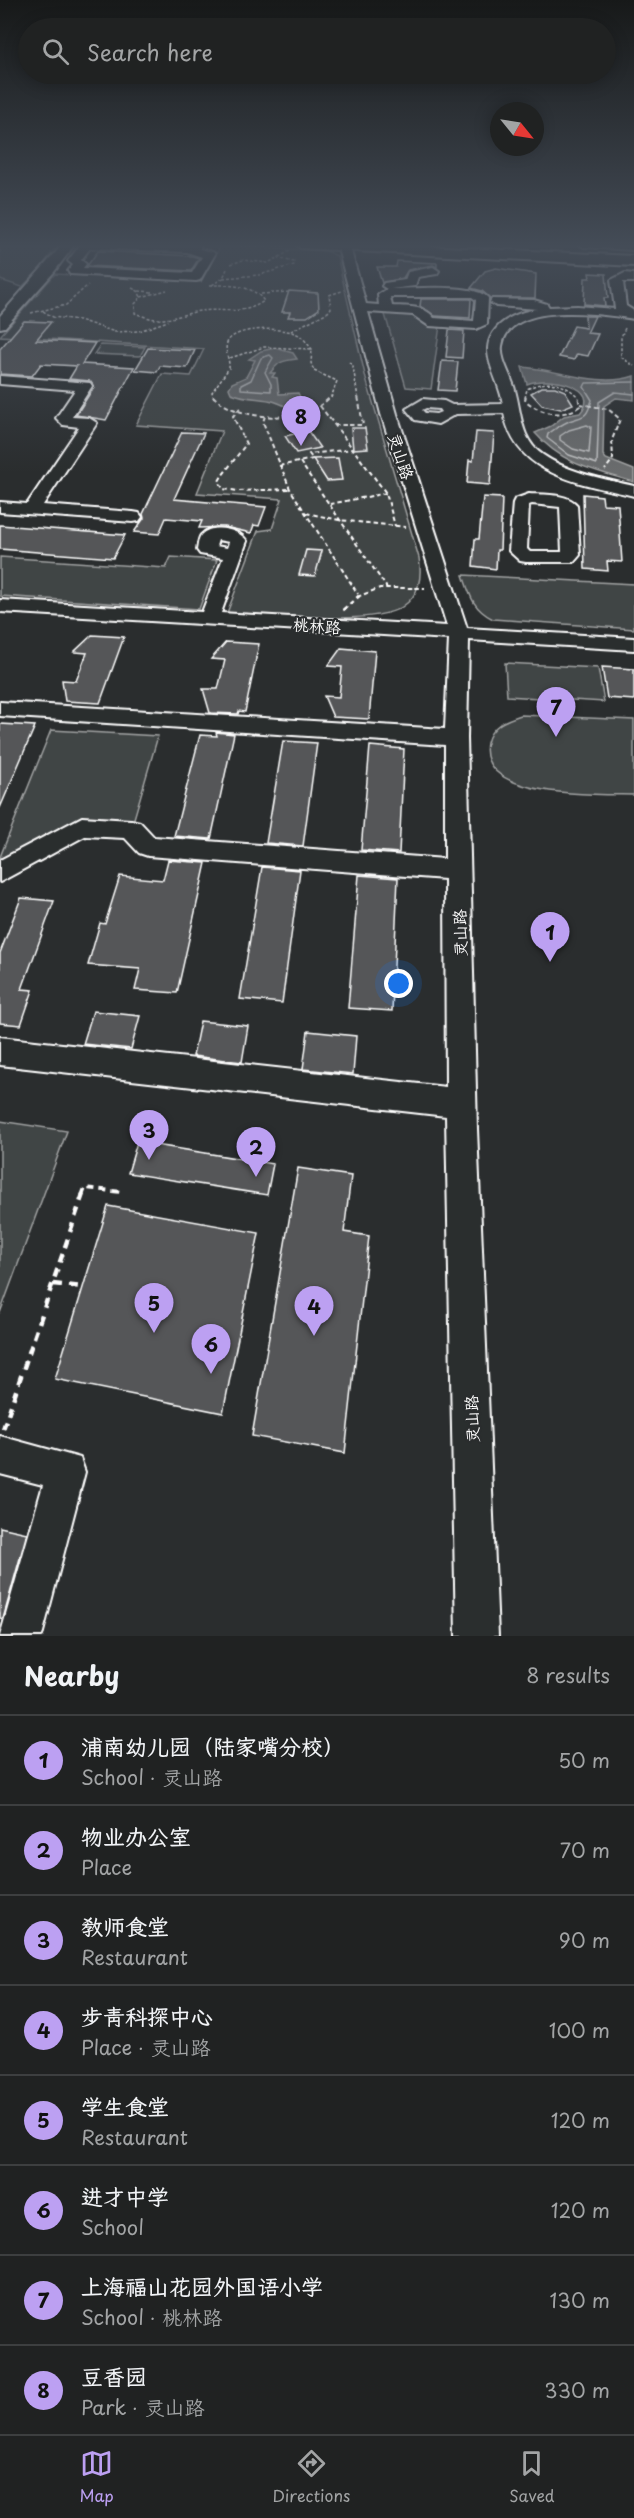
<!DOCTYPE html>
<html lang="en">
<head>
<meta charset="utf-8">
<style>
  :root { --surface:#202222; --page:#2d2f2f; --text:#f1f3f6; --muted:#a2a4a5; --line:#3d3f40; --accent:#bca0f2 }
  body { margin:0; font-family:"Playpen Sans","LXGW WenKai TC",sans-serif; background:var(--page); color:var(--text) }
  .compass { position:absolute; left:490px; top:102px; width:54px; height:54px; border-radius:50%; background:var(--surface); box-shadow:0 3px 15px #0003; rotate:120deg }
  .you { position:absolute; left:399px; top:984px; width:21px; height:21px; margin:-15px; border:4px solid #fff; border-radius:50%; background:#1a73e8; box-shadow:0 0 0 9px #1a73e833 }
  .badge { display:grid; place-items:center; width:39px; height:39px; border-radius:50%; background:var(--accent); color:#111; font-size:20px; font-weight:700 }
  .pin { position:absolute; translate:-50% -50px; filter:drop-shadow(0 2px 3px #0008) }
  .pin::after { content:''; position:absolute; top:32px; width:21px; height:18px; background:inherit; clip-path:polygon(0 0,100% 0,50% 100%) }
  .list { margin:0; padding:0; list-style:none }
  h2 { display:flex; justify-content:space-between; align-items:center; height:78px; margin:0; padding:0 24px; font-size:26px }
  h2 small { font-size:20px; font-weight:400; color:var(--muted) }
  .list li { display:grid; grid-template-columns:39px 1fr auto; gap:18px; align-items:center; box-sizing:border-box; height:90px; padding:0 24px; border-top:2px solid var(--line) }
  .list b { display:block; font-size:22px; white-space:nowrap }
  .list p { margin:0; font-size:20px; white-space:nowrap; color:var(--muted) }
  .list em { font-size:20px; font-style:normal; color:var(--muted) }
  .icon { flex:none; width:33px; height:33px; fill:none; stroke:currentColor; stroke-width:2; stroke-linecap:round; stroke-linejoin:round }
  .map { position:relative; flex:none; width:634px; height:1636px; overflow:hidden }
  .search { position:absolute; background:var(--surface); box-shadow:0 3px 15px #0003; left:18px; right:18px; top:18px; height:66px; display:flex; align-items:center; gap:15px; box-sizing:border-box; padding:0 21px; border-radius:33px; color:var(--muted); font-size:22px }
  .sheet { height:798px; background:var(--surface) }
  nav { display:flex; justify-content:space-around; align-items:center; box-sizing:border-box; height:84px; border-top:2px solid var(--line); background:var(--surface); font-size:16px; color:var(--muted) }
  nav a { display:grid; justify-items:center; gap:3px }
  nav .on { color:var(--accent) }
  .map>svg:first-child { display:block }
</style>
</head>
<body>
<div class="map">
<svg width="634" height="1636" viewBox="0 0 634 1636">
  <rect width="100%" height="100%" fill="#2a2d2e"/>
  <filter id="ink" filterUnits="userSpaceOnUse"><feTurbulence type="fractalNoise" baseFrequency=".0167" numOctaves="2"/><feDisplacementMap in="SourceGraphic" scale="12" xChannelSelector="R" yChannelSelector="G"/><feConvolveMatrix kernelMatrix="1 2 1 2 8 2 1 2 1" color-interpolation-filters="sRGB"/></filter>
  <g filter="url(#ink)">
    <g fill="#414445" stroke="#a0a2a2" stroke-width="1.5">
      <polygon points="0,244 58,244 40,269 22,287 0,280"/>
      <path d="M221,245l105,6 11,5 29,123 53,179c3,19 1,37 -17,49 -31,20 -136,7 -175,6l31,-82 14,-2 10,-30 -85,-6 25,-62 -86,-6 26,-51 29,2 13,-27 -204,-13 55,-62 146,8z"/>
      <polygon points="384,311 412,313 424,319 424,324 440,325 431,389 406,387"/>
      <polygon points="100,345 145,347 140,356 94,354"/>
      <polygon points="0,557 166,568 171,557 217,560 199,609 0,596"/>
      <path d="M463,575l171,9v45l-141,-10c-20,-10 -23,-23 -30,-44z"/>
      <polygon points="505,663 598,668 604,702 507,696"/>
      <path d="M521,715l113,5v75c-33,-1 -158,5 -147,-52 4,-18 19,-23 34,-28z"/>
      <polygon points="51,730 158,736 131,829 82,826 0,872 0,857"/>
      <polygon points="0,1121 67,1131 0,1313"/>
    </g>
    <g fill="#6a6c6d" stroke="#a6a7a7" stroke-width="1.5">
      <path d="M275,348l18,5 4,6c-17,2 -18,3 -27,14h5l-3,4 5,1 2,16 19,-1c6,14 16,19 8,36h-16l7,-11 -1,-5c-26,-20 -40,-10 -65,-20l-2,-5 3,-5 14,-6 9,-17 -6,-1 12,-8z"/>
      <path d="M522,367c35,2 77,21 112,9v24l-18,-2 -12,8 -1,49 3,4 28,11v12c-40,-12 -71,-17 -99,-49l16,-7 13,-10 16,-3c24,-26 -32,-38 -53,-29z"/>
    </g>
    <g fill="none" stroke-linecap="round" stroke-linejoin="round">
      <g stroke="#c3c4c5" stroke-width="1.5">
        <polygon points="270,355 273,358 265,372 271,384 271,391 241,389 241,385 251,380 261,358"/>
        <path d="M634,382l-48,1 -2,4 8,13c-7,23 -10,14 -27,23 -6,3 -12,7 -17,11l-1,4 22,17 28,9 2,-62 16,-10 19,2"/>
        <polygon points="587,425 591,427 589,453 573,449 560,440 560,436 569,430"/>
      </g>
    </g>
    <g fill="#555758" stroke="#fff" stroke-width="1.5">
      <polygon points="98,251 192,256 199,258 191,271 87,266"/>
      <polygon points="397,261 437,263 437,267 433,265 408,270 403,278 382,283 377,267 396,267"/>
      <polygon points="496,268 536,274 535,298 490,298 482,291 471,288 485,271"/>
      <polygon points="589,273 606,274 608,298 604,298 605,306 584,304 585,278 590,278"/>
      <polygon points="289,291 318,293 319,309 307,317 288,317 290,312 282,312"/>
      <polygon points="421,299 471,299 470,318 435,316 420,306"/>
      <polygon points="585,316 595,316 587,333 598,334 588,356 577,354 574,360 559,357 574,326 586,328"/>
      <polygon points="24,321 51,322 36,340 95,343 82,364 134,367 106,420 76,415 94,387 90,381 69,379 77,366 41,364 32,376 0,374 0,349"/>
      <polygon points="449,330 464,331 462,358 446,357"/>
      <polygon points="148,348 195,350 187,368 160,366 157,372 135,370"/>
      <polygon points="442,361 458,362 455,391 438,390"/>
      <polygon points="542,387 555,387 565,391 573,404 561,409 542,405 531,393"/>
      <polygon points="351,428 365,428 368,448 353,449"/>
      <polygon points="308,431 320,448 296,453 285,436"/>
      <polygon points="182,432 204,433 174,499 266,507 259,526 254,525 251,533 225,527 199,528 202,521 166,518 159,534 134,532 144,518 143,514"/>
      <polygon points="476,432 494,433 490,485 467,483 469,460 473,461"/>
      <polygon points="338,458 342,480 327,481 313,459"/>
      <polygon points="583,494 602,496 603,504 618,505 622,562 607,561 608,571 585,569"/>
      <polygon points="483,497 502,498 500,550 497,550 496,569 473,566 475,539 479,539"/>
      <polygon points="0,525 125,535 113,558 0,549"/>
      <polygon points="306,550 322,551 315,576 299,575"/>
      <polygon points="92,635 124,637 100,703 65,701 62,680 76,681 87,653 74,652"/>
      <polygon points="226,642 259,644 245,712 239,711 238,714 210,713 203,689 218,689 225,660 211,659"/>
      <polygon points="341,648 375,651 369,719 333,717 324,696 339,697 342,667 328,666"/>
      <polygon points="602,667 634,669 634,700 607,698"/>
      <polygon points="0,724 35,726 0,808"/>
      <polygon points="216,732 234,734 211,839 174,836 200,735 217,736"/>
      <polygon points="283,741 317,743 303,846 266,843"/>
      <polygon points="370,746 404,749 399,853 361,850"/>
      <polygon points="168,860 206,863 177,993 135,990 140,969 88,965 100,923 105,924 120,876 163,880"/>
      <polygon points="262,867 300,870 282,1003 240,999"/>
      <polygon points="359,875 398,878 392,1011 348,1008"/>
      <polygon points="21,898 54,901 22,989 33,990 21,1025 0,1023 0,953"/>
      <polygon points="93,1011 140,1016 131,1049 83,1044"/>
      <polygon points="200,1021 248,1026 242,1062 193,1056"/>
      <polygon points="308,1031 356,1036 353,1074 303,1069"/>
      <polygon points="137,1142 273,1164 267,1195 128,1173"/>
      <polygon points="298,1168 351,1176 344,1232 369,1236 345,1453 252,1436"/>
      <polygon points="108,1206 259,1233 223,1413 55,1379"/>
      <polygon points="0,1527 27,1533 3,1619 0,1618"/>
    </g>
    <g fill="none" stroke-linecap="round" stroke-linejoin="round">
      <defs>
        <g id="minor">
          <polygon points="63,244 75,244 54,272 5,327 0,328 0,316"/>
          <path d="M81,244h120l-1,5 13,3 2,2 -15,26 -4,1 -126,-7 -2,-3 5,-6 -5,-4zM90,248l97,4 15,5 -10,16 -109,-5 3,-4 -5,-4z"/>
          <path d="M337,244h12l17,60 13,1 -1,-10 9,-6 -5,-3 2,-3 21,-3 3,-8 25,-5 6,4 -2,3 -19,3 -3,9 -24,3c22,0 83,-6 97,9l-1,26 -11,5 -47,-3 -16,-11 -45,-3 29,102 70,214 167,10v12l-165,-10 -2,98 10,391 21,507h-42l-10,-520 -446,-51v-28l446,50 -1,-208 -297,-23 -9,-3 -14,-15 -40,-2 -85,46v-22l82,-43 49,3 9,2 14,15 291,22v-114l-445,-29v-14l445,27 4,-90 -449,-27v-12l202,12 21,-54 -23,-4 -3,-4c1,-4 1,-11 4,-15 11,-12 38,-6 46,6l-26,72 226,13 -66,-212zM390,297h82l4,3 -2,21 -40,-3c-9,-13 -28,-11 -42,-12zM218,540l11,2 -2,6 -11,-2z"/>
          <polygon points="578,244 634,244 634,250 584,247"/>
          <path d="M625,273l9,1v8h-11l3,24 8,5v8c-32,-5 -125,-19 -132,27 -2,14 10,31 13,44 7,25 5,49 28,65 26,18 61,24 91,31v10c-53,-13 -119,-20 -130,-83l-48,1 -18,10 -23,-4 -9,-11 17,-10 21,2 8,4 51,-1c-2,-17 -16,-40 -15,-56 2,-24 28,-36 49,-39l-41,-3 -6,-4 2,-3 42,1 13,4 2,3 28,-1 38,3 -4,-29zM426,408l13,1 2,3 -5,2 -11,-1 -3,-3z"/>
          <polygon points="0,376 90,383 92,386 72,417 89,418 97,423 43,505 133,512 139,513 142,517 139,521 133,522 0,512 0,502 27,504 79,427 63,425 56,418 75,390 0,384"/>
          <path d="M529,494c14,1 38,-1 48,11l3,50 -6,7h-48l-6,-1 -11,-10 4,-48 2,-4zM532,504l28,3 2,45h-32l-3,-3 2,-44z"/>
          <polygon points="0,1436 80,1458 85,1472 42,1636 0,1636 43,1485 0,1474"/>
        </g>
        <polygon id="major" points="294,244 384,244 634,256 634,266 301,248"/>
      </defs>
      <use href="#minor" stroke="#fff" stroke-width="4"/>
      <use href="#major" stroke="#fff" stroke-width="4"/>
      <g stroke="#fff" stroke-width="1.5" stroke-dasharray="3 2" stroke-linecap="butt">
        <polyline points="237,244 286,246"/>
        <polyline points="231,264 243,260 268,263 290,251"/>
        <polyline points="223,278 259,275 294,265 294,262 278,258"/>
        <polyline points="212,285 223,278 227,269"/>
        <path d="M132,288l6,3 3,6 -6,7v9c7,3 15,6 23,6 14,1 28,-6 42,-8 23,-3 43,5 64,-10 -12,-17 -36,-16 -55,-16"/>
        <polyline points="139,291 153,292"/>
        <polyline points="261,294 289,292"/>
        <polyline points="141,297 167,290"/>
        <polyline points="43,311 53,317 79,320 115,332 139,331 168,321"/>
        <polyline points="31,313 66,305 88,285"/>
        <polyline points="625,328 621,337 621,357 634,366"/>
        <polyline points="291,331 328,312 331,308 329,295 342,291"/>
        <polyline points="230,358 264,347 312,349"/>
        <polyline points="349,362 353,366 358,398"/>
        <path d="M214,398l-2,-6 17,-24c1,-9 -6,-19 -1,-27 9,-15 58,-14 71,-6 5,3 9,10 13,14l-1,14 3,8 23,10 -6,17"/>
        <path d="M525,398l2,-9c18,-10 38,-7 52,9"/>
      </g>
      <g stroke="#fff" stroke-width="2" stroke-dasharray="4.5 3" stroke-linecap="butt">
        <path d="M213,396c25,26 94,29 118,0"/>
        <path d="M526,396l-1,4c15,14 38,19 55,6l-2,-10"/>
        <polyline points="580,404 608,409 620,419 612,440 613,459 605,470"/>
        <polyline points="320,406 353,449"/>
        <polyline points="240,408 233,416 246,444 222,476 219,481 223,489 239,491 290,489"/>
        <polyline points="265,416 263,422 290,489 358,594"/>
        <polyline points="334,425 363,425 358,396"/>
        <polyline points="300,462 387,588"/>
        <polyline points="279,466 313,459 309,454 353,449 386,493 395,526"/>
        <polyline points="330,504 387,493"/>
        <polyline points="306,513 339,520 406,527"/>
        <polyline points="357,597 380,588 425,588"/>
      </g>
      <polyline stroke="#fff" stroke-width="3" stroke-dasharray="5 4" stroke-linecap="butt" points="343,610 359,596"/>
      <polyline stroke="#fff" stroke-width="4" stroke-dasharray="7 5" stroke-linecap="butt" points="82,1196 85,1188 122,1192"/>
      <g stroke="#fff" stroke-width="4.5" stroke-dasharray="9 7" stroke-linecap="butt">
        <polyline points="53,1284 83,1287"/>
        <polyline points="3,1429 83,1194"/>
      </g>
      <use href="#minor" fill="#2a2d2e" fill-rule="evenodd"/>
      <use href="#major" fill="#2a2d2e" fill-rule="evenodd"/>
    </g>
  </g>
  <linearGradient id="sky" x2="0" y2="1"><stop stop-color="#171919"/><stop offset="0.52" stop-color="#444c57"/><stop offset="1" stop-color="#444c57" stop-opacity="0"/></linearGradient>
  <rect width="634" height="473" fill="url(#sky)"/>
  <g text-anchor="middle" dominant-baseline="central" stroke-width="4.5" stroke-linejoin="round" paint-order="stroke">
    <g font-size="16" fill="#fff" stroke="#2a2d2e">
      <text transform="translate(402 456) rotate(72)">灵山路</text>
      <text transform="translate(317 625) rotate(4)">桃林路</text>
      <text transform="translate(459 933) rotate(-91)">灵山路</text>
      <text transform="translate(471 1419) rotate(-92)">灵山路</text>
    </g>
  </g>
</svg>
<svg class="compass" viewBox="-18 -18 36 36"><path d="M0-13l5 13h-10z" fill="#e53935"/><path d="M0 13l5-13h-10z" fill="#a2a4a5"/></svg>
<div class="you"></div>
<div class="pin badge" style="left:550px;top:962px">1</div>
<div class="pin badge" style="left:256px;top:1177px">2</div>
<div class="pin badge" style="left:149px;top:1160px">3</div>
<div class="pin badge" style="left:314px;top:1336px">4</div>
<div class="pin badge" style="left:154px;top:1333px">5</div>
<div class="pin badge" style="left:211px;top:1374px">6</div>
<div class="pin badge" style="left:556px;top:737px">7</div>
<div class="pin badge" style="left:301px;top:446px">8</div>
<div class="search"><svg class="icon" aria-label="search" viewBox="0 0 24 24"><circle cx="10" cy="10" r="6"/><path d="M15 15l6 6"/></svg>Search here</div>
</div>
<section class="sheet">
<h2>Nearby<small>8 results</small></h2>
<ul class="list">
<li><span class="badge">1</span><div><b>浦南幼儿园（陆家嘴分校）</b><p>School · 灵山路</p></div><em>50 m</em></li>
<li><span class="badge">2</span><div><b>物业办公室</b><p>Place</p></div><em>70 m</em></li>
<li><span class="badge">3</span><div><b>教师食堂</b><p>Restaurant</p></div><em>90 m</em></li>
<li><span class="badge">4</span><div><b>步青科探中心</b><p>Place · 灵山路</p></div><em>100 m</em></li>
<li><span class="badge">5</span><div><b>学生食堂</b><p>Restaurant</p></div><em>120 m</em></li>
<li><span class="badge">6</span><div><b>进才中学</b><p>School</p></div><em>120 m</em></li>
<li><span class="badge">7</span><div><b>上海福山花园外国语小学</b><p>School · 桃林路</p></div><em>130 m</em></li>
<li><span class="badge">8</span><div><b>豆香园</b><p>Park · 灵山路</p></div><em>330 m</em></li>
</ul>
</section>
<nav>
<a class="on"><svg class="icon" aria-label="map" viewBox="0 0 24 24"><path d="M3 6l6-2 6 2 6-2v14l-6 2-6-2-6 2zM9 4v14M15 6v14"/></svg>Map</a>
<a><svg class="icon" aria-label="directions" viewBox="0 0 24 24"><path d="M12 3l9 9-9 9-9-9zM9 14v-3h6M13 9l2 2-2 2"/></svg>Directions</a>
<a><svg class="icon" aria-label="saved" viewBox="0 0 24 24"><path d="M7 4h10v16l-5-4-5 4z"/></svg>Saved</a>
</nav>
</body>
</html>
